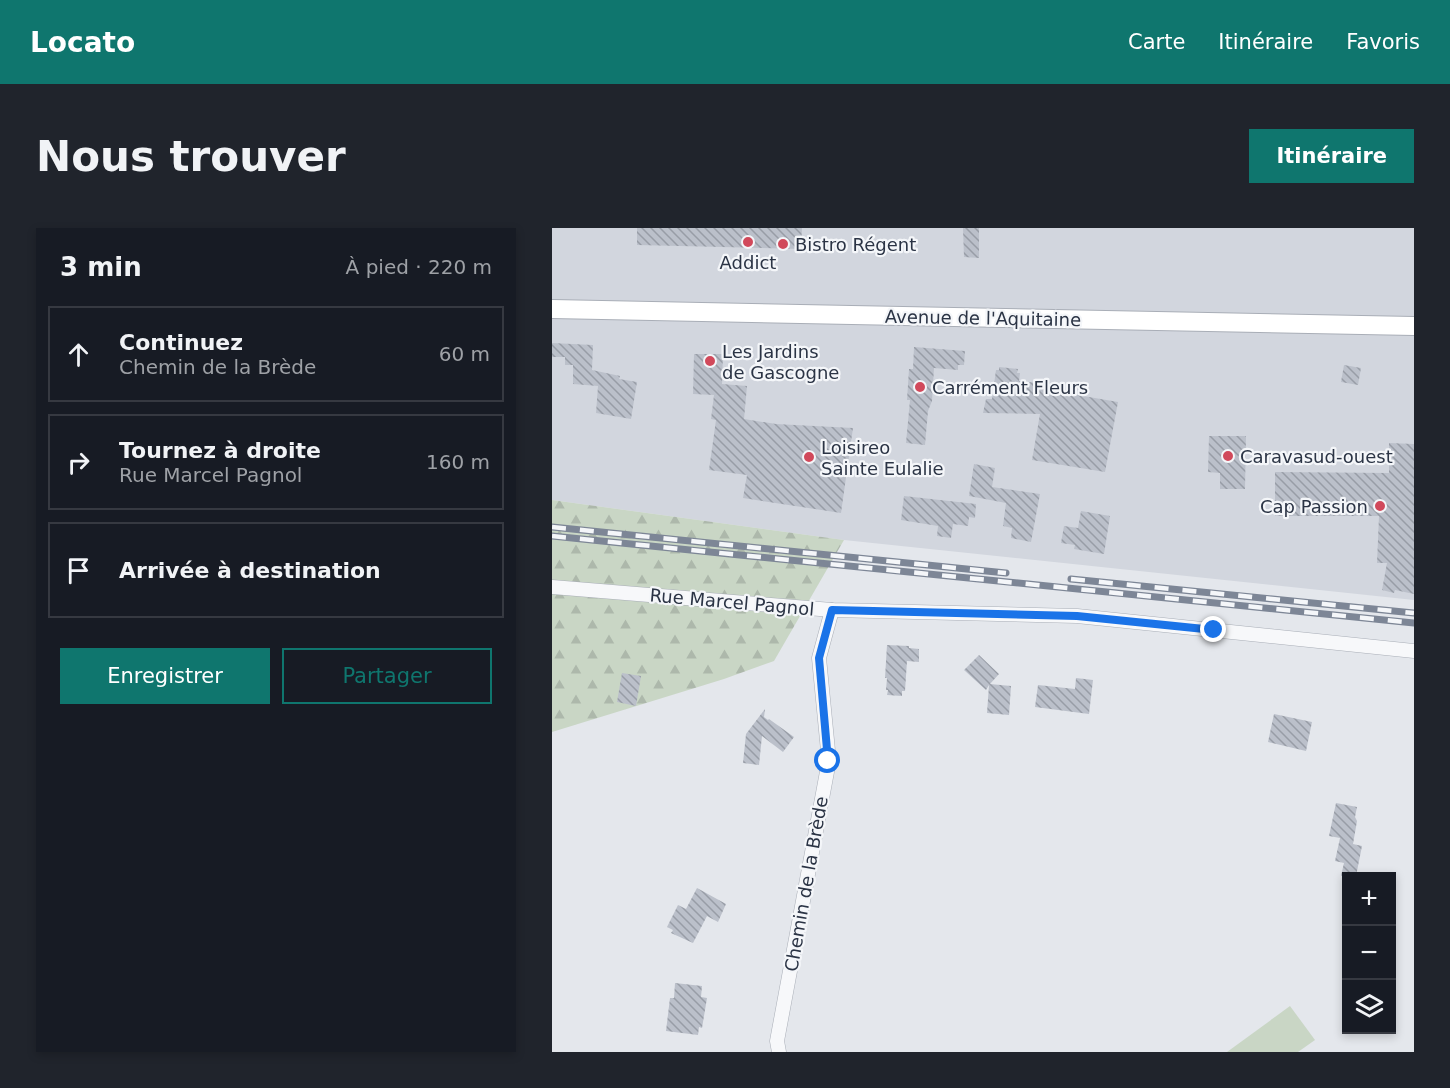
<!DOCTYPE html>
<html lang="fr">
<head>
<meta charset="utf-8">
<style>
  :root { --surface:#171b24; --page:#20242c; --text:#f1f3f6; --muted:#9ea1a6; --line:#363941; --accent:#0f766e }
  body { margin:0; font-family:"DejaVu Sans",sans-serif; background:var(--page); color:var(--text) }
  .controls { position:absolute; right:18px; bottom:18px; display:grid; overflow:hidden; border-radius:0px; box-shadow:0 3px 9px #0003 }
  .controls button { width:54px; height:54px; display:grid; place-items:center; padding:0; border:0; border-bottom:2px solid var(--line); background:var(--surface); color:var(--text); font:30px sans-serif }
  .stop { position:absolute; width:18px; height:18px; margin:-14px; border:4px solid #1a73e8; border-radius:50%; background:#fff }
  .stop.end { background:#1a73e8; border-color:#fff; box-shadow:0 2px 6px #0008 }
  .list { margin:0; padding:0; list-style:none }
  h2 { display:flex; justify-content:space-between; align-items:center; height:78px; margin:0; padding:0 24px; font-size:26px }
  h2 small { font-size:20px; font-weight:400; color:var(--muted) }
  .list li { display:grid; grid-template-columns:39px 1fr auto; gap:18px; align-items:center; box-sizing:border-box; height:96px; margin:0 12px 12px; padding:0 12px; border:2px solid var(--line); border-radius:0px }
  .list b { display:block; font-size:22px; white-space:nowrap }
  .list p { margin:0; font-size:20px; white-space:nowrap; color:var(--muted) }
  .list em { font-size:20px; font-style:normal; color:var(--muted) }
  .actions { display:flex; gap:12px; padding:18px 24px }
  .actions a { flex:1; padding:14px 0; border:2px solid var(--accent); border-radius:0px; text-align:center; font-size:21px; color:var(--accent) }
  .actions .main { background:var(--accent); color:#fff }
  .icon { flex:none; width:33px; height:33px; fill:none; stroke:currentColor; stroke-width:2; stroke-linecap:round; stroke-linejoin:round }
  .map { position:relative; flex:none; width:862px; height:824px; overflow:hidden; border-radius:0px }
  header { display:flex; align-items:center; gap:36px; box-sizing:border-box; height:84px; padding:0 30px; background:var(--accent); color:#fff }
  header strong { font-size:28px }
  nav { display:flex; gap:33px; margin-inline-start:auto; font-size:21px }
  .intro { display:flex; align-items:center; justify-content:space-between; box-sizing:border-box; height:144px; padding:0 36px }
  h1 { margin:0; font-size:42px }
  .button { padding:15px 27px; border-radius:0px; background:var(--accent); color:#fff; font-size:21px; font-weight:700 }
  main { display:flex; gap:36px; padding:0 36px }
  aside { flex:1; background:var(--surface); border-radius:0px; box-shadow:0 3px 9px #0003 }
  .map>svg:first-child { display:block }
</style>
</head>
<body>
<header>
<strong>Locato</strong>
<nav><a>Carte</a><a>Itinéraire</a><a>Favoris</a></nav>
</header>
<div class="intro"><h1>Nous trouver</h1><a class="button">Itinéraire</a></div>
<main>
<aside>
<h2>3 min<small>À pied · 220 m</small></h2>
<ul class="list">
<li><svg class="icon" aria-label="ahead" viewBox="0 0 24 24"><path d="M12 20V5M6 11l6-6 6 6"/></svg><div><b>Continuez</b><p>Chemin de la Brède</p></div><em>60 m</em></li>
<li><svg class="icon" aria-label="right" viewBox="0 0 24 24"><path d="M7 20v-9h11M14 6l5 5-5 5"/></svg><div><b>Tournez à droite</b><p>Rue Marcel Pagnol</p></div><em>160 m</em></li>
<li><svg class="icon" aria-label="arrive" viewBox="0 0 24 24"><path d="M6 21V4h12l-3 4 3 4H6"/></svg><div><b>Arrivée à destination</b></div></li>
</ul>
<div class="actions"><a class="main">Enregistrer</a><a>Partager</a></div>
</aside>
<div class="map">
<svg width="862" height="824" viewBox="0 0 862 824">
  <defs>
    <pattern id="forest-firs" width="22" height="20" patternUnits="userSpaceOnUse" patternTransform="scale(1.5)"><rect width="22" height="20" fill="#c9d6c5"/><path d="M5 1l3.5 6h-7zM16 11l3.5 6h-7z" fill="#adb8ab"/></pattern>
    <pattern id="building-back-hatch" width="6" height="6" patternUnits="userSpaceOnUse" patternTransform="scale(1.5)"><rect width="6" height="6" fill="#bbc0ca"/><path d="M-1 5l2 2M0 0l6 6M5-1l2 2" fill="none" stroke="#989da6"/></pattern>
  </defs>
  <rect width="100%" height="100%" fill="#e4e7ec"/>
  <polygon fill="#d2d6de" points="0,0 862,0 862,372 292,312 0,272"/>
  <polygon fill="url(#forest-firs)" points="0,272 292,312 222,433 172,451 0,504"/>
  <polygon fill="#c9d6c5" points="738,778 763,812 746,824 675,824"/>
  <g fill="url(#building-back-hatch)">
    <polygon points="85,0 250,0 249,21 85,17"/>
    <polygon points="411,0 427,0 427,30 412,29"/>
    <polygon points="0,115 41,117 40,142 68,148 67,151 85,154 79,191 44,185 46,158 21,156 21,137 13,137 13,129 0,129"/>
    <polygon points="362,119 413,123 412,137 406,137 406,142 382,140 380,173 376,183 373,217 354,215 358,172 355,172 357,141 361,141"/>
    <polygon points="142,126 171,126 170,156 195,158 192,191 224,196 301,200 289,285 191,270 195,247 157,242 164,192 159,191 162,167 141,166"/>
    <polygon points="792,137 809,140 806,157 789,154"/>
    <polygon points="447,139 466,141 465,145 468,145 467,153 486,155 485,160 566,174 553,244 480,232 488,186 431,185 434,171 440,171 444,142 447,142"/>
    <polygon points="657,208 694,208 693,261 668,261 668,245 656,244"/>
    <polygon points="837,215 862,216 862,366 843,362 842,365 830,362 835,335 825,335 827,288 723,288 723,244 837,245"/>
    <polygon points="422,236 443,240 440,259 488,266 479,314 459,310 460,300 451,298 454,275 417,268"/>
    <polygon points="352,268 424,276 423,290 417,289 416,298 401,296 399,310 385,308 386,298 349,292"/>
    <polygon points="529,283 558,288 552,326 522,321 523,317 509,315 512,298 526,300"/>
    <polygon points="335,417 357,418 357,420 367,421 367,434 355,433 353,463 350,463 350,468 335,467 336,462 334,462 335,450 333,450"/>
    <polygon points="427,427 447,446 438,456 459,458 457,487 435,485 437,457 434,462 412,442"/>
    <polygon points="70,445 89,448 84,478 65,474"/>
    <polygon points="524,450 541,452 537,486 483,479 486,457 523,461"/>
    <polygon points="213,481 212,489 216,492 217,491 242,509 231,524 210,508 207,537 191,535 194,506"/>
    <polygon points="722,486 760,494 754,523 716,514"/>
    <polygon points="784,575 805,579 803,589 805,593 801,616 810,618 804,648 789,648 792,635 783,633 788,610 777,608"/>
    <polygon points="145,660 174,676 166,694 155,688 141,715 119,705 121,702 115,699 126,677 134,681"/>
    <polygon points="123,755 150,758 149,769 155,770 150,800 147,799 146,807 114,803 118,770 122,770"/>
  </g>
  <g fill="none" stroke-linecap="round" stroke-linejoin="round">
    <defs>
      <g id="street">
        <polyline points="0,359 280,382 525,388 862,423"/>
        <polyline points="227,824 225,813 277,533 267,430 280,382"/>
      </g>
      <polyline id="secondary" points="0,81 862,98"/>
    </defs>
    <use href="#street" stroke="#a9aeb7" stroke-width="15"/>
    <use href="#secondary" stroke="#a9aeb7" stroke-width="20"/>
    <use href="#street" stroke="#f7f8fa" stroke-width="14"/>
    <use href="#secondary" stroke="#fff" stroke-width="18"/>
    <defs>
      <g id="rail">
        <polyline points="0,299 454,345"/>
        <polyline points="0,308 862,395"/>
        <polyline points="519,351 862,385"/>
      </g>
    </defs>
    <use href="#rail" stroke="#7d8696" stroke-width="7"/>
    <use href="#rail" stroke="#f4f6f9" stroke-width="4.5" stroke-dasharray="14" stroke-linecap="butt"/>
  </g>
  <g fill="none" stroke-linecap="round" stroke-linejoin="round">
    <polyline stroke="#1a73e8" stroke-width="8" points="276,533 267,430 280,382 525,388 662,402"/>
  </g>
  <g fill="#d1495b" stroke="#f4f6f9" stroke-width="2">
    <circle cx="196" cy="14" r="6"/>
    <circle cx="231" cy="16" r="6"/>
    <circle cx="158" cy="133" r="6"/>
    <circle cx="368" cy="159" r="6"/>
    <circle cx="676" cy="228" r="6"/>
    <circle cx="257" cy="229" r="6"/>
    <circle cx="828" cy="278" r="6"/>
  </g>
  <g text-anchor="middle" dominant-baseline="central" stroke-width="4.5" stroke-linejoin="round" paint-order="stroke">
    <g font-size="18" fill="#2b3445" stroke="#f4f6f9" text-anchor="start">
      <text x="243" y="16">Bistro Régent</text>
      <text x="196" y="34" text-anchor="middle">Addict</text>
      <text x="170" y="123">Les Jardins<tspan x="170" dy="21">de Gascogne</tspan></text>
      <text x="380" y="159">Carrément Fleurs</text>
      <text x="269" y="219">Loisireo<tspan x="269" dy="21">Sainte Eulalie</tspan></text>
      <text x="688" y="228">Caravasud-ouest</text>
      <text x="816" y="278" text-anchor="end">Cap Passion</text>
    </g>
    <g font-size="18" fill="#2b3445" stroke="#f4f6f9">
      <text transform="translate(431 90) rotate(1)">Avenue de l'Aquitaine</text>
      <text transform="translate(180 374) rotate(5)">Rue Marcel Pagnol</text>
      <text transform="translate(254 656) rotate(-80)">Chemin de la Brède</text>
    </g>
  </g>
</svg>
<div class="controls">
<button>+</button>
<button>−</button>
<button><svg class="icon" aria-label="layers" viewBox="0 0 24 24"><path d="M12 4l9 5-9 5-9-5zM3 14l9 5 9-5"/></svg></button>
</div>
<div class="stop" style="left:276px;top:533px"></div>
<div class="stop end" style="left:662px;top:402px"></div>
</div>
</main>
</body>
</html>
